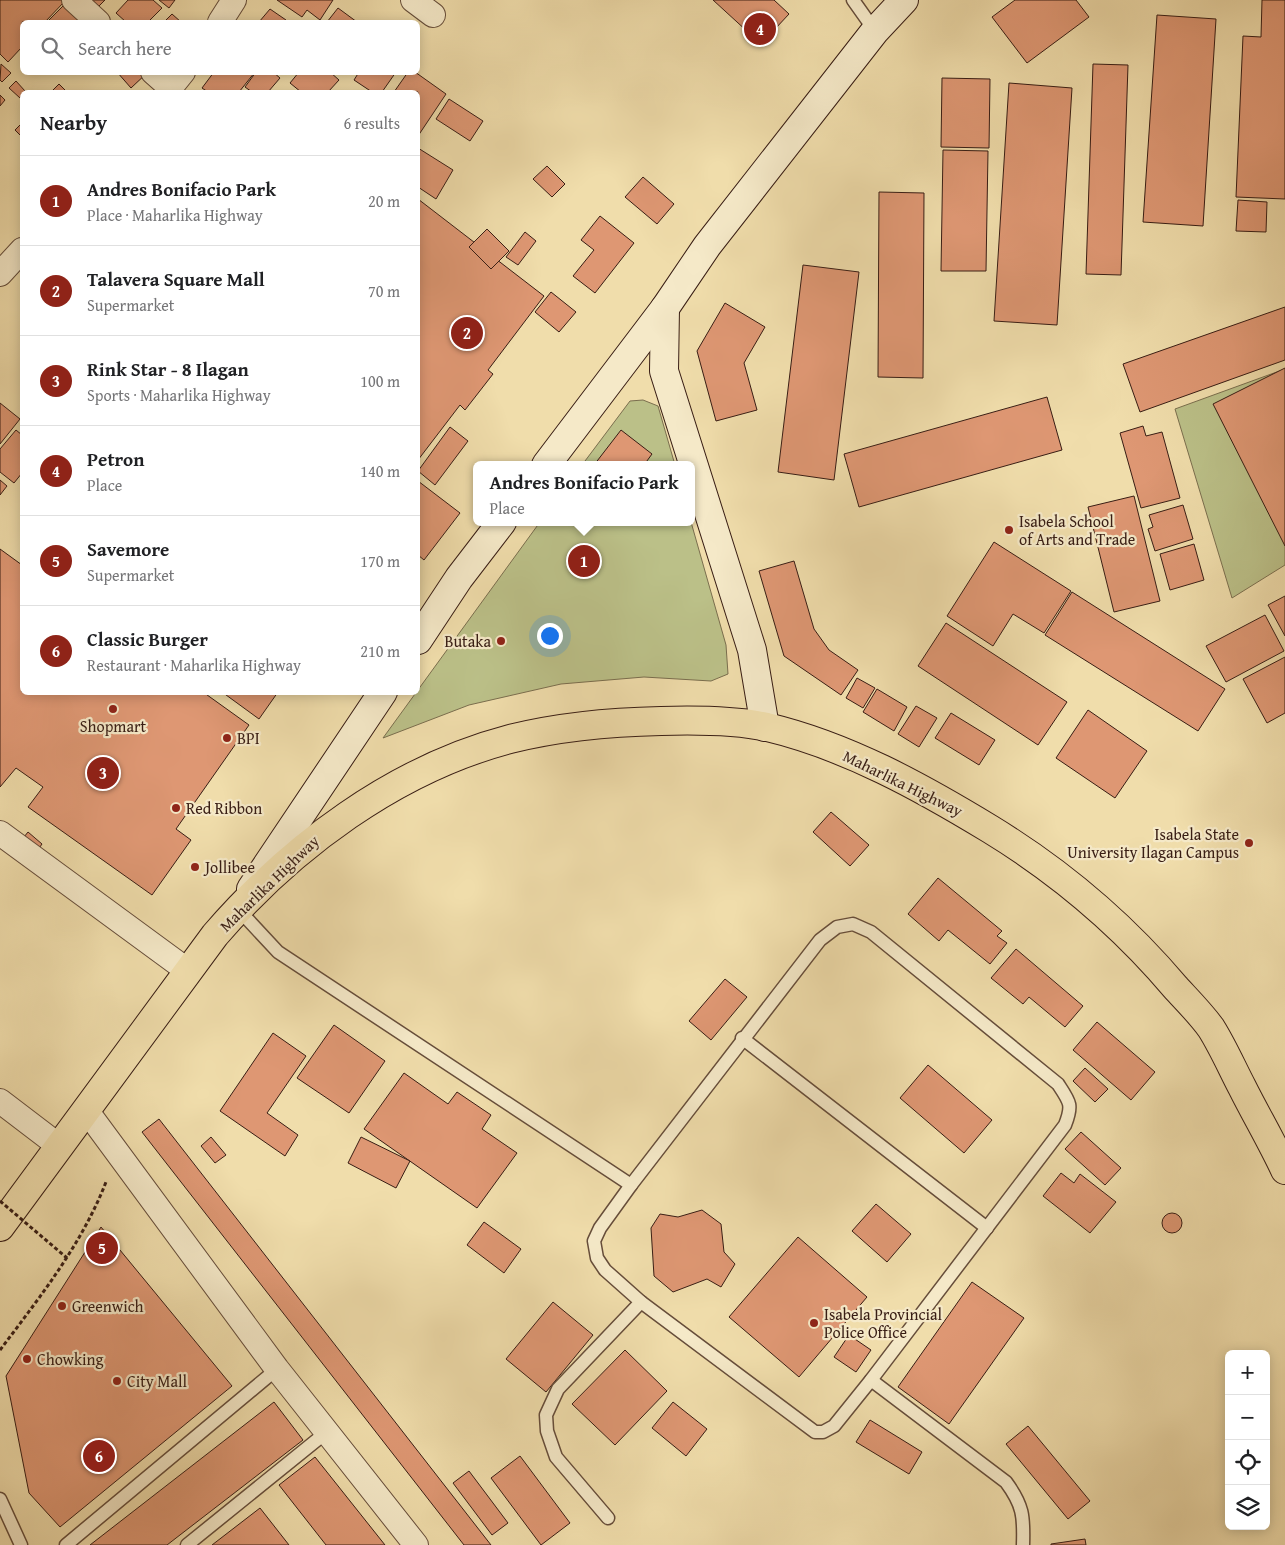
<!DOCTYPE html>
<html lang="en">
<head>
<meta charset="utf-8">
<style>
  :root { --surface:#fff; --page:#f2f2f2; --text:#202124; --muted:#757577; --line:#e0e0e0; --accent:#8f2418 }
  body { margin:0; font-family:"Gentium Book Plus",serif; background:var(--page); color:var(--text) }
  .controls { position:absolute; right:15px; bottom:15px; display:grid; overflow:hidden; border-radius:8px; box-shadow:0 2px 12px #0003 }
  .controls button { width:45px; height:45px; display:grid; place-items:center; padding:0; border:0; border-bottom:1px solid var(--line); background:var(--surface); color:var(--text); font:25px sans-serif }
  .you { position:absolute; left:549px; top:635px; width:18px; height:18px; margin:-12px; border:4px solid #fff; border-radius:50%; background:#1a73e8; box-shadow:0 0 0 8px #1a73e833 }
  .badge { display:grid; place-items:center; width:32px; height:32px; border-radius:50%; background:var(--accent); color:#fff; font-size:16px; font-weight:700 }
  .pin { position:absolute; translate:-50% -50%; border:2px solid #fff; box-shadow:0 1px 5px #0006 }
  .popup { position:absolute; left:473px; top:461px; width:222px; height:65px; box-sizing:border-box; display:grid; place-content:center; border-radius:8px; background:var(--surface); filter:drop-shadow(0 1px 4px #0005); font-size:16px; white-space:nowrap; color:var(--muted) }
  .popup b { font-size:19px; color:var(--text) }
  .popup::after { content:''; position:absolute; left:50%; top:100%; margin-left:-10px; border:10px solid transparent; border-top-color:var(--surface) }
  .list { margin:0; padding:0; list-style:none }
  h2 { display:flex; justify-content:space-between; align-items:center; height:65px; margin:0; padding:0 20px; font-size:21px }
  h2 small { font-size:16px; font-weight:400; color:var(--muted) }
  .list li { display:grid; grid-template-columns:32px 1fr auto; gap:15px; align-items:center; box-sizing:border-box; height:90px; padding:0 20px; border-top:1px solid var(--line) }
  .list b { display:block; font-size:19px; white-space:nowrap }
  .list p { margin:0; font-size:16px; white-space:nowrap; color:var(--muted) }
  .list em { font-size:16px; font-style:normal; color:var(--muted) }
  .icon { flex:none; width:28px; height:28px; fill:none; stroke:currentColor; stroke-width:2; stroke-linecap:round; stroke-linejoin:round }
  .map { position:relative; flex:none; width:1285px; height:1545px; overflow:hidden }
  .search { position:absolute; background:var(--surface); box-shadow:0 2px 12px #0003; left:20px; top:20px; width:400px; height:55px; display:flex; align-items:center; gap:12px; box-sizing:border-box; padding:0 18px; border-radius:8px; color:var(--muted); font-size:19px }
  .panel { position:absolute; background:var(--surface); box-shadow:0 2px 12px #0003; left:20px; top:90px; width:400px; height:605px; border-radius:8px }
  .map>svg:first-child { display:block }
</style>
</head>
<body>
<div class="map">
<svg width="1285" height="1545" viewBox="0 0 1285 1545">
  <rect width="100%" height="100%" fill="#f0ddab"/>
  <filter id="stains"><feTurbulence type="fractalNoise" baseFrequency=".004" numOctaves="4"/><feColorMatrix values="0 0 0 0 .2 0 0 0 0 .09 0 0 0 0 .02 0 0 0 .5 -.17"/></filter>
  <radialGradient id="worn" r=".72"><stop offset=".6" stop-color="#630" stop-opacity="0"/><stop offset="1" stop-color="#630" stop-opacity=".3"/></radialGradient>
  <g fill="#bbc088" stroke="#7a6e4e">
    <polygon points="1285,369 1285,565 1232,598 1175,409"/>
    <polygon points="643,400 658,406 675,465 582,465 630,401"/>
    <polygon points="540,522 691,522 726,645 728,674 711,681 644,677 561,684 469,705 383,738"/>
  </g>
  <g fill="#de9773" stroke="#381d14">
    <polygon points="0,0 62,0 64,2 45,22 22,22 22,47 8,62 0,54"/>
    <polygon points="84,0 105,0 95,10"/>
    <polygon points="128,0 153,0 162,8 148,22 126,22 116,13"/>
    <polygon points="159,0 175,0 169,8"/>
    <polygon points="277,0 333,0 320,20 307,10 302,17"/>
    <polygon points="713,0 774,0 789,14 761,44"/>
    <polygon points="1015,0 1076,0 1089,17 1027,63 992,17"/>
    <polygon points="1262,0 1285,0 1285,199 1236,197 1243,36 1261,37"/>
    <polygon points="64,5 83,22 47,22"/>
    <polygon points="338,8 357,22 327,22"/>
    <polygon points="270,9 286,20 284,22 259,22"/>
    <polygon points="172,14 181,22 164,22"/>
    <polygon points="1157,15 1216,19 1203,226 1143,222"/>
    <polygon points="1,64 11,73 2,82 0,80"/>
    <polygon points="1093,64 1128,65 1121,275 1086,274"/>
    <polygon points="117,72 148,72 131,88"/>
    <polygon points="214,72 255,72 239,92 208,92 202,88"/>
    <polygon points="256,72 273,72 280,78 268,92 252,92 245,87"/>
    <polygon points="299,72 330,72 339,80 328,92 301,92 290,83"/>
    <polygon points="359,72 396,72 382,92 372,92 354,80"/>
    <polygon points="408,72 415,72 446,94 418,136 418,92 394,92"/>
    <polygon points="942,78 990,79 989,148 941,147"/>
    <polygon points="16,81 25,91 20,98 9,88"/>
    <polygon points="1009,83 1072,88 1057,325 994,321"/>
    <polygon points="59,84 67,92 51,92"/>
    <polygon points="0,95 5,100 0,106"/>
    <polygon points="449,99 483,121 470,141 436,119"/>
    <polygon points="22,123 22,137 15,130"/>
    <polygon points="418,148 453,170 436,199 418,187"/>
    <polygon points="943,150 988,151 986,271 941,271"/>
    <polygon points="547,166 565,184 552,197 533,179"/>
    <polygon points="643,177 674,204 657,224 625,197"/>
    <polygon points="879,192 924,193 923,378 878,377"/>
    <polygon points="418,199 544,296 488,370 493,374 465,410 460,405 418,460"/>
    <polygon points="1238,200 1267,202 1266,232 1236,231"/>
    <polygon points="600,216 634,243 595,293 573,276 594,250 581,240"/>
    <polygon points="487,229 509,251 491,269 469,247"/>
    <polygon points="525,232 536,241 518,265 506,257"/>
    <polygon points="803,265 859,272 834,480 778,472"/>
    <polygon points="551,292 576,312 559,332 535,312"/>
    <polygon points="725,303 765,327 744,363 757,410 716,421 697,351"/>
    <polygon points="1285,307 1285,360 1140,412 1123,364"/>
    <polygon points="1285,368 1285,546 1213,404"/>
    <polygon points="1047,397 1062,450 859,507 844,454"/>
    <polygon points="0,403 20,419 0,444"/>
    <polygon points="1143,426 1146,436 1162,432 1180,498 1141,508 1120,433"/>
    <polygon points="450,427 468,441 435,485 418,471"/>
    <polygon points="16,430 22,435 22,473 14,483 0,472 0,449"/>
    <polygon points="621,430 652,454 644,465 594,465"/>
    <polygon points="0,480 7,486 0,495"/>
    <polygon points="418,481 460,513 424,560 418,555"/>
    <polygon points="1134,496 1160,601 1114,612 1088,507"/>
    <polygon points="1183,505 1193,539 1155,551 1148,529 1153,527 1149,515"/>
    <polygon points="994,542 1071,591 1044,633 1013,614 993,646 947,616"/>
    <polygon points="1194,544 1204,580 1170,590 1160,554"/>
    <polygon points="0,549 22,565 22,692 203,692 249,725 176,829 191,840 152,895 28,807 43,787 16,768 0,787"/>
    <polygon points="794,561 814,629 829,650 858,670 841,695 784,656 759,571"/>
    <polygon points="1072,592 1225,689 1198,731 1045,635"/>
    <polygon points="1285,596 1285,636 1268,605"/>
    <polygon points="1265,615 1284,651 1226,682 1206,646"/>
    <polygon points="946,623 1067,702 1038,745 918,666"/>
    <polygon points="1285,657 1285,713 1267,723 1243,679"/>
    <polygon points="857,678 875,688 863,708 846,698"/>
    <polygon points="877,689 907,707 894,731 863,712"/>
    <polygon points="222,692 278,692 259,719"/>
    <polygon points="916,706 937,718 919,747 898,734"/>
    <polygon points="1088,710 1147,751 1115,798 1056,758"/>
    <polygon points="951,713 995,740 979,765 935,738"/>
    <polygon points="831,812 869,845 850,866 813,832"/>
    <polygon points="28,832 42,844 35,854 20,842"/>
    <polygon points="938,878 1002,931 997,936 1007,943 990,964 948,930 939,941 908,914"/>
    <polygon points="1016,949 1083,1006 1065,1027 1029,997 1023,1004 991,978"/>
    <polygon points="725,979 747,997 711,1040 689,1021"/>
    <polygon points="1097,1022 1155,1072 1131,1100 1073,1050"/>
    <polygon points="334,1025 385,1061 349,1113 297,1078"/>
    <polygon points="273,1033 306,1056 267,1113 298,1135 285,1156 220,1111"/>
    <polygon points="928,1065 992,1120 964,1153 900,1098"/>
    <polygon points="1085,1068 1108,1089 1095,1102 1073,1081"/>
    <polygon points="404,1073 448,1104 457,1092 491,1115 482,1129 517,1153 477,1208 364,1129"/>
    <polygon points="159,1119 491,1545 464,1545 142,1132"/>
    <polygon points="1081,1132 1121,1168 1105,1185 1065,1149"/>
    <polygon points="211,1137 226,1155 215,1163 201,1146"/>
    <polygon points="361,1137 410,1161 396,1188 348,1163"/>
    <polygon points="1061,1173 1074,1183 1080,1174 1116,1202 1090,1233 1043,1196"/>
    <polygon points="876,1204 911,1234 887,1262 852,1231"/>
    <polygon points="702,1210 721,1224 724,1252 735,1264 721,1287 707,1279 673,1292 654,1276 651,1228 660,1214 678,1217"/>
    <circle cx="1172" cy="1223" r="10"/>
    <polygon points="484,1222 521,1249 504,1273 467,1245"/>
    <polygon points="101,1227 232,1386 60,1527 29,1493 6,1376"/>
    <polygon points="798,1237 867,1297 799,1377 729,1317"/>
    <polygon points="972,1282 1024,1318 949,1424 898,1387"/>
    <polygon points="553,1302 593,1335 546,1392 506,1359"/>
    <polygon points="849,1335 871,1350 856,1372 834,1357"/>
    <polygon points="625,1350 667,1391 615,1445 572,1404"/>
    <polygon points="274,1402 303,1440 167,1545 90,1545"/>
    <polygon points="673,1402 707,1429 686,1456 652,1428"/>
    <polygon points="870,1420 922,1452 909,1474 856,1442"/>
    <polygon points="1028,1426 1090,1501 1068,1519 1006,1444"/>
    <polygon points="520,1456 570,1523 541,1545 491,1478"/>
    <polygon points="315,1457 385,1545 326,1545 279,1485"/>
    <polygon points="469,1471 508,1523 492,1535 453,1483"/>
    <polygon points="260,1508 289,1545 212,1545"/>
    <polygon points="1085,1539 1086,1545 1051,1545 1051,1544"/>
  </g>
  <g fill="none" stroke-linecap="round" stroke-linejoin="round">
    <defs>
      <g id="lane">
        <polyline points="853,0 875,31"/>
        <polyline points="238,909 278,952 631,1185"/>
        <path d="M853,924l18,8 187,152c12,18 15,21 7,41l-194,255 -37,46 -11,6h-8l-174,-130 -36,-32 -8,-12 -3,-17 6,-13 31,-43 189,-245 17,-13z"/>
        <polyline points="742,1038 987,1228"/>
        <path d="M871,1380l135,102c17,23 18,34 17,63"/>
        <polyline points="0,1499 21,1545"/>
        <polyline points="608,1518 556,1457 547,1431 546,1415 558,1389 641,1302"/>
        <polyline points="66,1545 277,1369"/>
        <polyline points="187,1545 328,1431"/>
      </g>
      <g id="street">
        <polyline points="74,0 98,22"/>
        <polyline points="413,0 433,15"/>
        <polyline points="220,22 234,0"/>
        <polyline points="153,72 171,88"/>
        <polyline points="167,92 183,72"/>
        <polyline points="0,274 22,250"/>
        <polyline points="0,833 188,971"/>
        <polyline points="0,1101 59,1146"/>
        <polyline points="86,1110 277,1369 416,1545"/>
      </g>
      <g id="secondary">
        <polyline points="665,308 664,371 752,650 765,727"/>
        <polyline points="546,465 665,308 707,246 875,31 904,0"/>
        <polyline points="418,640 459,578 502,522"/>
        <polyline points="251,889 383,692"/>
      </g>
      <path id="highway" d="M0,1227l215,-292c76,-88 180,-166 295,-196 48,-12 101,-17 151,-18 34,-1 73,-1 106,6 80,19 154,60 223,102 72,44 132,95 186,159 12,13 25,26 35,40 12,19 21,40 31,59 14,28 30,55 43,83"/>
    </defs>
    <use href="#lane" stroke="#664d3a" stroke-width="15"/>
    <use href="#street" stroke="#664d3a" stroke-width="26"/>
    <use href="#secondary" stroke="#381d14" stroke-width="30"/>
    <use href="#highway" stroke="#381d14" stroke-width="30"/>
    <path stroke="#381d14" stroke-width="3" stroke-dasharray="4 2.5" stroke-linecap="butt" d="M0,1350c40,-53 82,-106 106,-168"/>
    <use href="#lane" stroke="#f5e9c8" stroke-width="12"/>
    <use href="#street" stroke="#f5e9c8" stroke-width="24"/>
    <use href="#secondary" stroke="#f5e9c8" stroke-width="28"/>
    <use href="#highway" stroke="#f0ddab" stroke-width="28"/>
    <polyline stroke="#381d14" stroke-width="3" stroke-dasharray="4 2.5" stroke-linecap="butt" points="0,1201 67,1258"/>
  </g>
  <g fill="#8f2418" stroke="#f5e9c8" stroke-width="2">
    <circle cx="1009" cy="530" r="5"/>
    <circle cx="501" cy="641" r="5"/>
    <circle cx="113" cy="709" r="5"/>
    <circle cx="227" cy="738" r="5"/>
    <circle cx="176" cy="808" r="5"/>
    <circle cx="1249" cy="843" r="5"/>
    <circle cx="195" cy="867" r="5"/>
    <circle cx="62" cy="1306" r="5"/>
    <circle cx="814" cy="1323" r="5"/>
    <circle cx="27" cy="1359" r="5"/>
    <circle cx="117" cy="1381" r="5"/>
  </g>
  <g text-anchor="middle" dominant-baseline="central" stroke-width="4.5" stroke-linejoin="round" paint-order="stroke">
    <g font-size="16" fill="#381d14" stroke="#f5e9c8" text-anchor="start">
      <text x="1019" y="521">Isabela School<tspan x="1019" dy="18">of Arts and Trade</tspan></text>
      <text x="491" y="641" text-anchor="end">Butaka</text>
      <text x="113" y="726" text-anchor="middle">Shopmart</text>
      <text x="237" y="738">BPI</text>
      <text x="186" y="808">Red Ribbon</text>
      <text x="1239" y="834" text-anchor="end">Isabela State<tspan x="1239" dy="18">University Ilagan Campus</tspan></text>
      <text x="205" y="867">Jollibee</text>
      <text x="72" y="1306">Greenwich</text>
      <text x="824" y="1314">Isabela Provincial<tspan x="824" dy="18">Police Office</tspan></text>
      <text x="37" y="1359">Chowking</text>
      <text x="127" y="1381">City Mall</text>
    </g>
    <g font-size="16" fill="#381d14" stroke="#f5e9c8">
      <text transform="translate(903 783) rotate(26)">Maharlika Highway</text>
      <text transform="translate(269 883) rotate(-44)">Maharlika Highway</text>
    </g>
  </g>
  <rect width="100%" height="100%" filter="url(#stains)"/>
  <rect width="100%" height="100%" fill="url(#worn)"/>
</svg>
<div class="controls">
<button>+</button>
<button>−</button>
<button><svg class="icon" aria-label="locate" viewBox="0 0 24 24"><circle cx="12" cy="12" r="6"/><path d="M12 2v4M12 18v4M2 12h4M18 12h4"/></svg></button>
<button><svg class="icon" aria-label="layers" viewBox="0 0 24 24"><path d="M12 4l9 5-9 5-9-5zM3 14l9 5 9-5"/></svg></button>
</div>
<div class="you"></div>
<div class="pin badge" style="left:584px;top:561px">1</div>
<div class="popup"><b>Andres Bonifacio Park</b>Place</div>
<div class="pin badge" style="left:467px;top:333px">2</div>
<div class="pin badge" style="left:103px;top:773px">3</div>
<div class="pin badge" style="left:760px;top:29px">4</div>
<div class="pin badge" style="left:102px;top:1248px">5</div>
<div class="pin badge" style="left:99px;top:1456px">6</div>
<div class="search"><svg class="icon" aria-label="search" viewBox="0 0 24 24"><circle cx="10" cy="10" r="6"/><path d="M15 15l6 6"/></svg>Search here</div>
<section class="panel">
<h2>Nearby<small>6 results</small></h2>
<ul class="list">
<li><span class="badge">1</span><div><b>Andres Bonifacio Park</b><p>Place · Maharlika Highway</p></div><em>20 m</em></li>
<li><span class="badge">2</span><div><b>Talavera Square Mall</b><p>Supermarket</p></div><em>70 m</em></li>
<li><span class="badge">3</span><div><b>Rink Star - 8 Ilagan</b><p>Sports · Maharlika Highway</p></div><em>100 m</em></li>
<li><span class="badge">4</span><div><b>Petron</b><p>Place</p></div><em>140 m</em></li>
<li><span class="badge">5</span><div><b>Savemore</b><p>Supermarket</p></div><em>170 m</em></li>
<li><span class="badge">6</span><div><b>Classic Burger</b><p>Restaurant · Maharlika Highway</p></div><em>210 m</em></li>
</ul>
</section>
</div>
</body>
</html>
